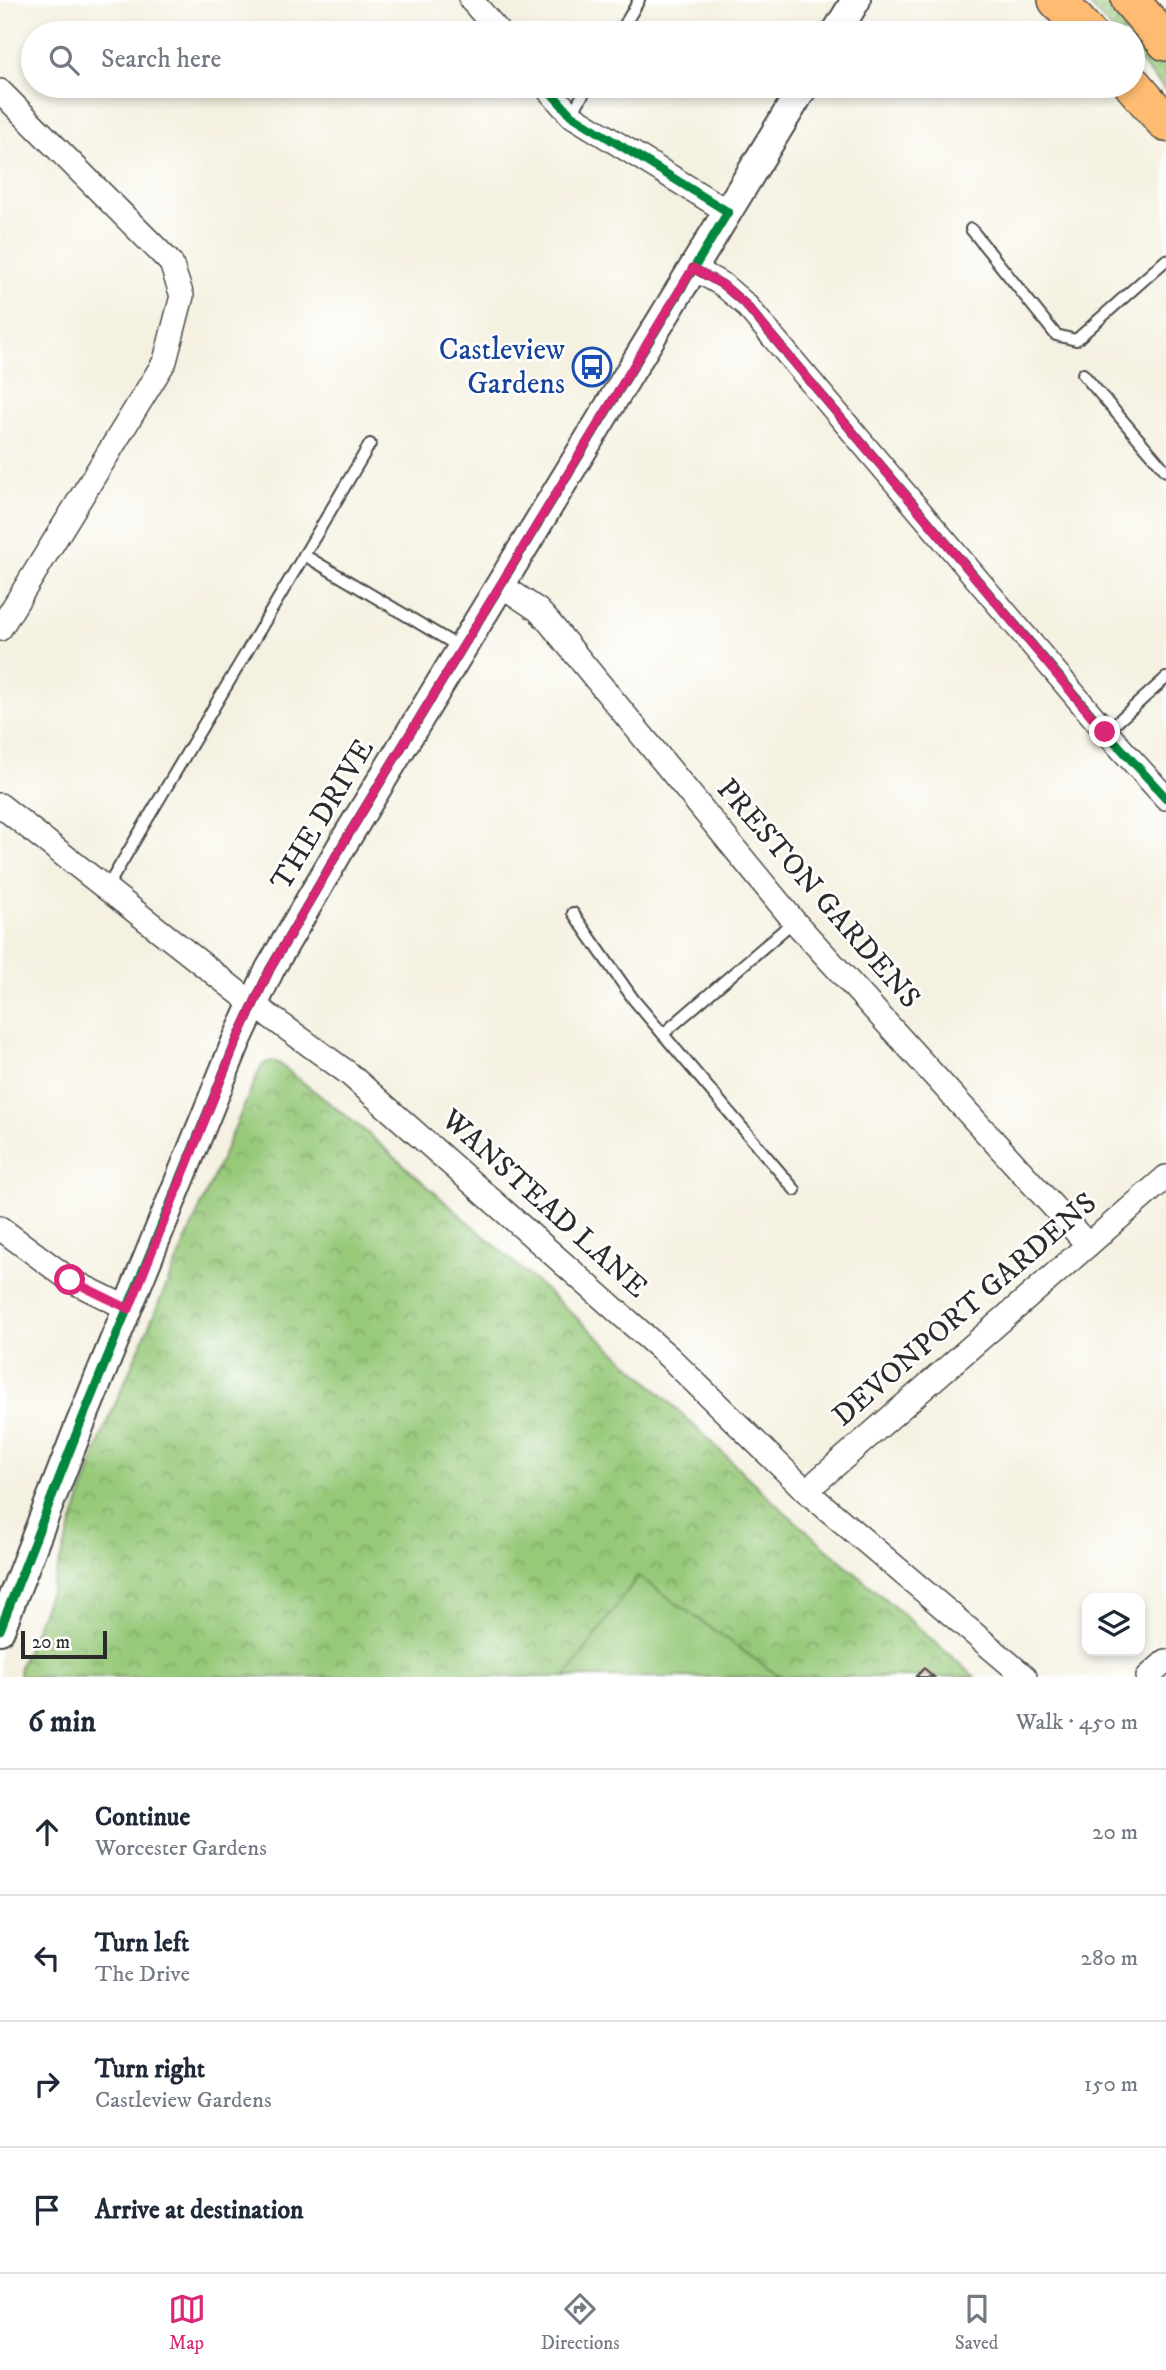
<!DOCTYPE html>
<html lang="en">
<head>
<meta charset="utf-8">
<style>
  :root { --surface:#fff; --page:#f6f6f7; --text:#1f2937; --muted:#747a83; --line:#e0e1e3; --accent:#db2777 }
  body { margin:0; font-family:"IM FELL DW Pica",serif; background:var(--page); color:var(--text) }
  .controls { position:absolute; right:21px; bottom:21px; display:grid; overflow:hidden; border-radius:14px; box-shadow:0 4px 10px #0003 }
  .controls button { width:63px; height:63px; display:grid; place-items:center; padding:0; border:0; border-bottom:2px solid var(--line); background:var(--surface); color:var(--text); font:35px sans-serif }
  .scale { position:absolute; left:21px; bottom:18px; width:86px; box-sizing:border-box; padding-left:7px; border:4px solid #2b2b2b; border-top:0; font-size:19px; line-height:24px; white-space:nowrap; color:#2b2b2b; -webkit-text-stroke:5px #fff; paint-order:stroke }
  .stop { position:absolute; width:21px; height:21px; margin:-16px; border:5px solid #db2777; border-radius:50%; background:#fff }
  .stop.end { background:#db2777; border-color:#fff; box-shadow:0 2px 7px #0008 }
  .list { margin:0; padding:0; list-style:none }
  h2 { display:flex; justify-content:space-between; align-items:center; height:91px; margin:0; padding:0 28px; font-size:30px }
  h2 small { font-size:23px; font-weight:400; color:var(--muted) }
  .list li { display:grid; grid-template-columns:46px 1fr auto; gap:21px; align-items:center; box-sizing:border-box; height:126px; padding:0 28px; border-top:2px solid var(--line) }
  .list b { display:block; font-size:26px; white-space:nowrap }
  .list p { margin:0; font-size:23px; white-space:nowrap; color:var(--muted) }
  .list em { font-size:23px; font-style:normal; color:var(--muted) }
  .icon { flex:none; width:38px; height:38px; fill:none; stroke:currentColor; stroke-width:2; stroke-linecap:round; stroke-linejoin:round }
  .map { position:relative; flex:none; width:1166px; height:1677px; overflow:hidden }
  .search { position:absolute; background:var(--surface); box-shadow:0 4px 10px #0003; left:21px; right:21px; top:21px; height:77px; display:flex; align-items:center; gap:18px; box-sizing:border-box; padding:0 24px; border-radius:38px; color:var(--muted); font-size:26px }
  .sheet { height:595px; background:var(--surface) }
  nav { display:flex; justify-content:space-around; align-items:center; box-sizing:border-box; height:98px; border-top:2px solid var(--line); background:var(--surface); font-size:19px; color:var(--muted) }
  nav a { display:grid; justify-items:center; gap:4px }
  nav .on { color:var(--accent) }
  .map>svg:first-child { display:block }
</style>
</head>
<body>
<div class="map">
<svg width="1166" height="1677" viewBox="0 0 1166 1677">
  <defs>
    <pattern id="grass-dots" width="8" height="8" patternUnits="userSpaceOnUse" patternTransform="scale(1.75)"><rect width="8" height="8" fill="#97c979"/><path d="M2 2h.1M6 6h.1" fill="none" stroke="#7ba363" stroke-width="1.8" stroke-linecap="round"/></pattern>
    <pattern id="park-crowns" width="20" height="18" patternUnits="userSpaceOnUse" patternTransform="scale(1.75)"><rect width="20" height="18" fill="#97c979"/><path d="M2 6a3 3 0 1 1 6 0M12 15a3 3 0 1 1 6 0" fill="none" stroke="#7ba363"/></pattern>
    <pattern id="building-cross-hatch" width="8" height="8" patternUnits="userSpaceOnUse" patternTransform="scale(1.75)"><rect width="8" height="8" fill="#d19d82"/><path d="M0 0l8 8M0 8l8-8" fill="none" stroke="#aa806b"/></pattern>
  </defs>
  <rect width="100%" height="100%" fill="#fff"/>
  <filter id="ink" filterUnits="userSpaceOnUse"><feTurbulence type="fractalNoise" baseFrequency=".0143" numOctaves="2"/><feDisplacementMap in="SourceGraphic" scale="14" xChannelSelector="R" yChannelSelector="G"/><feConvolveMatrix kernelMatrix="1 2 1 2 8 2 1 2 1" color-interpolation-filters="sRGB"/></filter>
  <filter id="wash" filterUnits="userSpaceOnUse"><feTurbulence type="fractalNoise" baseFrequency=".00686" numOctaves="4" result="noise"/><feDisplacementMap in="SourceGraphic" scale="28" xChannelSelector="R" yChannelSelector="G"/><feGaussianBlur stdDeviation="1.57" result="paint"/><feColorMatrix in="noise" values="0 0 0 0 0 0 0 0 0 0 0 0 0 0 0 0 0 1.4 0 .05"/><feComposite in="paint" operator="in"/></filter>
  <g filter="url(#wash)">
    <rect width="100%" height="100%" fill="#f5f1e1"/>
    <polygon fill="url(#grass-dots)" stroke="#617a52" stroke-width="2" points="1085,0 1112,0 1166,62 1166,91 1133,54 1133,33 1115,33"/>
    <polygon fill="url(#park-crowns)" stroke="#617a52" stroke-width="2" points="272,1061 278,1063 365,1131 638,1372 779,1507 975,1677 19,1677 20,1666 50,1592 101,1437 260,1069 265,1063"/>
    <polygon fill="#97c979" stroke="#617a52" stroke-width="2" points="638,1576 780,1677 781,1677 566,1677"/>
    <g id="blocks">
      <polygon fill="url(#building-cross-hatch)" points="924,1668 934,1677 916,1677"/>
    </g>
  </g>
  <g filter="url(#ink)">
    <use href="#blocks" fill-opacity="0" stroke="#494946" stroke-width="2"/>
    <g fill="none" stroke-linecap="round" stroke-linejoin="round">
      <defs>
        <g id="service">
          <polyline points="620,33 639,0"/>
          <polyline points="571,115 588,86"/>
          <polyline points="971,229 1056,335 1076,340 1166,260"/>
          <polyline points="1083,374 1166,471"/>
          <polyline points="304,555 461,648"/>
          <polyline points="1106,732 1166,678"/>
          <polyline points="106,889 370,444"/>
          <polyline points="573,913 634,1000 795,1190"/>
          <polyline points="663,1034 794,921"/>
        </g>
        <g id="minor">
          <polyline points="471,0 500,33"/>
          <polyline points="545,86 571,115 728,212"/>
          <polyline points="0,91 171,263 182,296 165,361 0,629"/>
          <polyline points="693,268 723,285 745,304 1106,732 1166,798"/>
          <polyline points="501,585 538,610 549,622 794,921 1088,1245"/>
          <polyline points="0,805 253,1004 348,1073 669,1357 806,1491 1025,1677"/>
          <polyline points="0,1228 70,1280 129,1309"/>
          <polyline points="806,1491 1166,1177"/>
          <polyline points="1148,1677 1166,1661"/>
        </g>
        <g id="tertiary">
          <polyline points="836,33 856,0"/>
          <polyline points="0,1630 79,1427 236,1042 270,969 344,842 804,86"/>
        </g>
        <g id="trunk">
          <polyline points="1057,0 1087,33"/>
          <polyline points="1130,0 1166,42"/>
          <polyline points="1133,85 1166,123"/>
        </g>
      </defs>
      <use href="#service" stroke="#494946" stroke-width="14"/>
      <use href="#minor" stroke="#494946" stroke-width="26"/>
      <use href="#tertiary" stroke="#494946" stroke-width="32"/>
      <use href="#trunk" stroke="#494946" stroke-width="40"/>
      <use href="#service" stroke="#fff" stroke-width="10"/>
      <use href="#minor" stroke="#fff" stroke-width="23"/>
      <use href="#tertiary" stroke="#fff" stroke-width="28"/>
      <use href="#trunk" stroke="#febb71" stroke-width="37"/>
      <defs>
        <g id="cycleway">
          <polyline points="693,268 723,285 745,304 1106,732 1166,798"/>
          <polyline points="0,1630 79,1427 236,1042 270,969 344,842 728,212 571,115 545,86"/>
        </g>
      </defs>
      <use href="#cycleway" stroke="#fff" stroke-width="13"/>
      <use href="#cycleway" stroke="#00873e" stroke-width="9"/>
    </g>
  </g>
  <g fill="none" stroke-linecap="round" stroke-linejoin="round" filter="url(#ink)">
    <polyline stroke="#db2777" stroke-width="9" points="70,1280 129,1309 236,1042 270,969 344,842 693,268 723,285 745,304 1105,732"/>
  </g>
  <defs>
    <symbol id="bus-ring" viewBox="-11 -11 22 22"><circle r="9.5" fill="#fff" stroke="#1a4fb4" stroke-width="1.5"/><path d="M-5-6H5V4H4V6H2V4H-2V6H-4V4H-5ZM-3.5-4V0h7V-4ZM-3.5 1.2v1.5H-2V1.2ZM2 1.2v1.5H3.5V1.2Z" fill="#1a4fb4"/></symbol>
  </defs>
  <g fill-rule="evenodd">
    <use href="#bus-ring" x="570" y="345" width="44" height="44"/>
  </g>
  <g text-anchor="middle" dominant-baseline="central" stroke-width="5" stroke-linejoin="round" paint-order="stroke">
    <g font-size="30" fill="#164399" stroke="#fff" text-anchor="end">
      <text x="565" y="350">Castleview<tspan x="565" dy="34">Gardens</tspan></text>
    </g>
    <g font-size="30" fill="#2b2b2b" stroke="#fff">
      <text transform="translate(323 815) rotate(-59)">THE DRIVE</text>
      <text transform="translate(818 894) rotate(49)">PRESTON GARDENS</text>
      <text transform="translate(544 1204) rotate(42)">WANSTEAD LANE</text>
      <text transform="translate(965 1310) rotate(-41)">DEVONPORT GARDENS</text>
    </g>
  </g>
</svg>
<div class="controls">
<button><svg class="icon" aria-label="layers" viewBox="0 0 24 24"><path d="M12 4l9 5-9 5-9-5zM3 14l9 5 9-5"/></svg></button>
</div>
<div class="scale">20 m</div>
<div class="stop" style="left:70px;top:1280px"></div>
<div class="stop end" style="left:1105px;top:732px"></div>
<div class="search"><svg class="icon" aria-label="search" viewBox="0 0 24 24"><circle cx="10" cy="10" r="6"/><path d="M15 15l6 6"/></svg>Search here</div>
</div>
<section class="sheet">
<h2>6 min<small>Walk · 450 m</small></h2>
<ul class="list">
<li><svg class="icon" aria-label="ahead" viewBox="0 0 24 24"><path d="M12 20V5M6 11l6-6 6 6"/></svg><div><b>Continue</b><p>Worcester Gardens</p></div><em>20 m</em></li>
<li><svg class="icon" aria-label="left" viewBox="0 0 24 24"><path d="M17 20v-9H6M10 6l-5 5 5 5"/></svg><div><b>Turn left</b><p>The Drive</p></div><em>280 m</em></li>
<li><svg class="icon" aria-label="right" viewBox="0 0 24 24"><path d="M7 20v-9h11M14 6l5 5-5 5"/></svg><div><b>Turn right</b><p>Castleview Gardens</p></div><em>150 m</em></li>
<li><svg class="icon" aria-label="arrive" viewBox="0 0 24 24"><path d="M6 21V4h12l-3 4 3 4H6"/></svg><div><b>Arrive at destination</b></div></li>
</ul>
</section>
<nav>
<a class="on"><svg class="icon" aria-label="map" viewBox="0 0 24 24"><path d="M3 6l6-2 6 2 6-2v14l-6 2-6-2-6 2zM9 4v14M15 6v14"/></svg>Map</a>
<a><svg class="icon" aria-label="directions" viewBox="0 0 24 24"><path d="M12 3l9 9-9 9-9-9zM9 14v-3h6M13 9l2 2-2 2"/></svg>Directions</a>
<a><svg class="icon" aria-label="saved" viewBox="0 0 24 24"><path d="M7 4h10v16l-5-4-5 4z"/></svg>Saved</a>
</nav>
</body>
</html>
